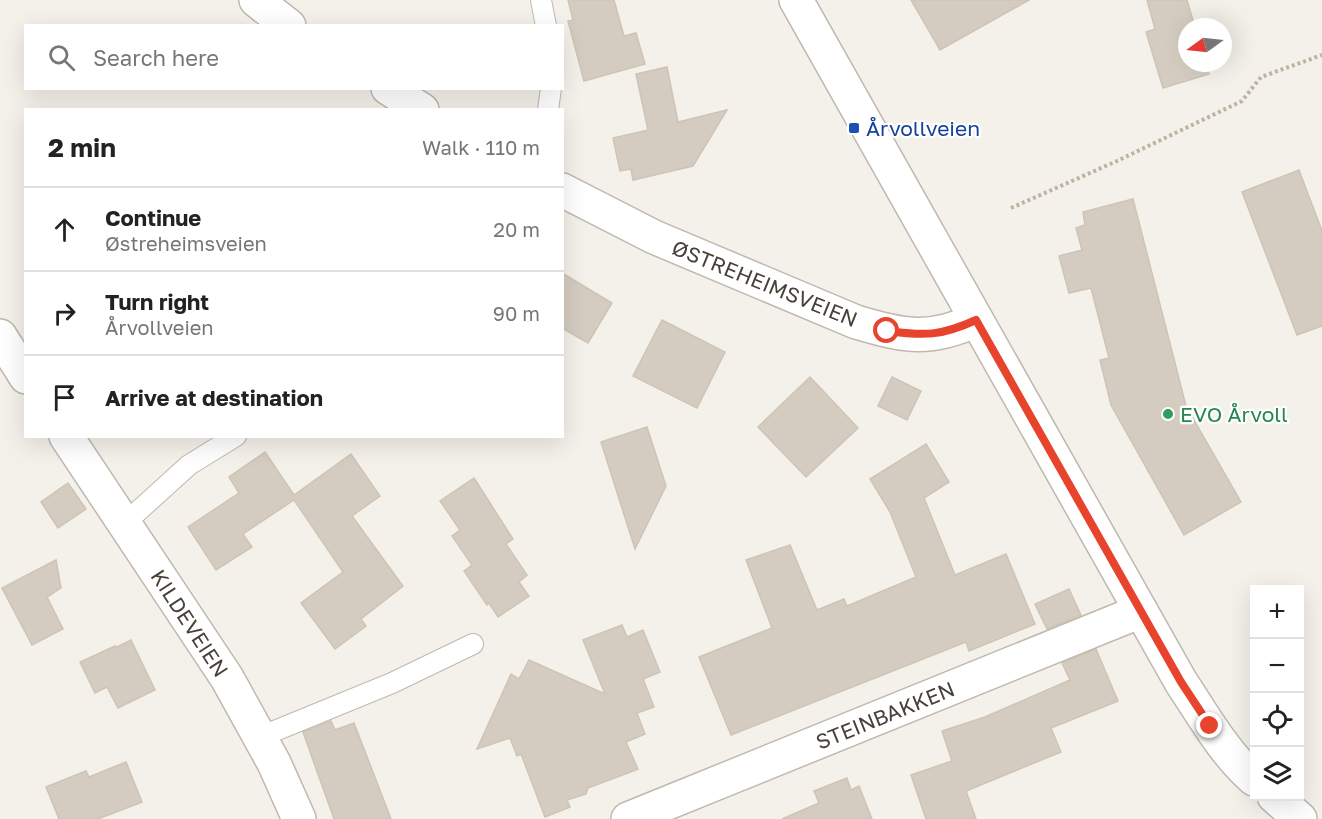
<!DOCTYPE html>
<html lang="en">
<head>
<meta charset="utf-8">
<style>
  :root { --surface:#fff; --page:#f6f6f6; --text:#222; --muted:#767676; --line:#e0e0e0 }
  body { margin:0; font-family:"Golos Text",sans-serif; background:var(--page); color:var(--text) }
  .controls { position:absolute; right:18px; bottom:18px; display:grid; overflow:hidden; border-radius:0px; box-shadow:0 6px 24px #0002 }
  .controls button { width:54px; height:54px; display:grid; place-items:center; padding:0; border:0; border-bottom:2px solid var(--line); background:var(--surface); color:var(--text); font:30px sans-serif }
  .compass { position:absolute; left:1178px; top:18px; width:54px; height:54px; border-radius:50%; background:var(--surface); box-shadow:0 6px 24px #0002; rotate:255deg }
  .stop { position:absolute; width:18px; height:18px; margin:-14px; border:4px solid #e8442d; border-radius:50%; background:#fff }
  .stop.end { background:#e8442d; border-color:#fff; box-shadow:0 2px 6px #0008 }
  .list { margin:0; padding:0; list-style:none }
  h2 { display:flex; justify-content:space-between; align-items:center; height:78px; margin:0; padding:0 24px; font-size:26px }
  h2 small { font-size:20px; font-weight:400; color:var(--muted) }
  .list li { display:grid; grid-template-columns:39px 1fr auto; gap:18px; align-items:center; box-sizing:border-box; height:84px; padding:0 24px; border-top:2px solid var(--line) }
  .list b { display:block; font-size:22px; white-space:nowrap }
  .list p { margin:0; font-size:20px; white-space:nowrap; color:var(--muted) }
  .list em { font-size:20px; font-style:normal; color:var(--muted) }
  .icon { flex:none; width:33px; height:33px; fill:none; stroke:currentColor; stroke-width:2; stroke-linecap:round; stroke-linejoin:round }
  .map { position:relative; flex:none; width:1322px; height:819px; overflow:hidden }
  .search { position:absolute; background:var(--surface); box-shadow:0 6px 24px #0002; left:24px; top:24px; width:540px; height:66px; display:flex; align-items:center; gap:15px; box-sizing:border-box; padding:0 21px; border-radius:0px; color:var(--muted); font-size:22px }
  .panel { position:absolute; background:var(--surface); box-shadow:0 6px 24px #0002; left:24px; top:108px; width:540px; height:330px; border-radius:0px }
  .map>svg:first-child { display:block }
</style>
</head>
<body>
<div class="map">
<svg width="1322" height="819" viewBox="0 0 1322 819">
  <rect width="100%" height="100%" fill="#f4f1ea"/>
  <g fill="#d5ccc1" stroke="#cfc4b4" stroke-width="1.5">
    <polygon points="568,0 614,0 624,36 636,33 645,64 584,81 568,21 573,20"/>
    <polygon points="911,0 1029,0 940,50"/>
    <polygon points="1147,0 1187,0 1195,27 1187,27 1187,63 1206,63 1209,74 1163,88 1146,32 1155,29"/>
    <polygon points="667,67 678,122 727,110 693,166 633,180 631,169 620,171 613,138 648,130 636,74"/>
    <polygon points="1299,170 1322,231 1322,326 1297,335 1242,192"/>
    <polygon points="1133,199 1186,406 1241,502 1184,535 1111,405 1100,360 1109,358 1091,288 1069,293 1059,256 1082,250 1076,228 1085,225 1083,212"/>
    <polygon points="562,273 612,303 588,343 562,328"/>
    <polygon points="662,320 725,352 697,408 633,376"/>
    <polygon points="810,377 858,428 806,477 758,427"/>
    <polygon points="892,377 921,391 907,420 878,406"/>
    <polygon points="647,427 666,486 635,549 601,442"/>
    <polygon points="926,444 949,482 924,498 955,575 1006,554 1035,624 969,651 966,642 731,735 699,657 772,628 746,560 790,545 817,610 844,599 847,606 916,577 890,512 870,479"/>
    <polygon points="265,452 294,495 351,454 380,496 352,516 403,586 361,619 366,626 335,649 301,603 343,572 294,500 243,534 252,547 216,570 188,527 239,493 229,477"/>
    <polygon points="474,478 513,539 506,544 527,575 519,582 529,596 498,617 489,603 487,605 464,571 472,565 452,536 460,530 440,501"/>
    <polygon points="68,483 86,509 58,528 41,502"/>
    <polygon points="56,560 61,588 47,597 63,629 32,645 2,588"/>
    <polygon points="1069,589 1081,615 1047,629 1035,604"/>
    <polygon points="622,625 627,637 643,630 660,672 643,679 654,707 637,713 645,734 626,742 638,769 588,788 586,794 567,800 570,807 545,817 521,754 517,756 510,738 477,749 511,674 519,679 529,660 605,694 583,640"/>
    <polygon points="131,640 155,690 118,708 107,687 95,693 80,662 115,646 115,648"/>
    <polygon points="1096,649 1118,701 1051,728 1061,752 966,791 976,819 926,819 911,775 952,761 942,731 985,717 1070,680 1062,663"/>
    <polygon points="331,721 335,730 354,723 391,819 334,819 303,732"/>
    <polygon points="126,762 142,802 98,819 59,819 46,787 86,771 89,777"/>
    <polygon points="847,778 851,790 859,786 872,819 782,819 819,803 814,791"/>
  </g>
  <g fill="none" stroke-linecap="round" stroke-linejoin="round">
    <defs>
      <g id="service">
        <polyline points="541,0 546,26"/>
        <polyline points="548,110 551,88"/>
        <polyline points="125,523 189,465 236,436"/>
        <polyline points="260,737 392,683 473,644"/>
      </g>
      <g id="minor">
        <polyline points="256,0 289,26"/>
        <polyline points="388,88 422,110"/>
        <path d="M562,190l92,47 202,85c48,14 73,20 120,-2"/>
        <polyline points="0,336 26,377"/>
        <polyline points="66,436 227,678 274,763 299,819"/>
        <polyline points="628,819 1141,611"/>
      </g>
      <g id="tertiary">
        <path d="M796,0l385,682c22,33 43,71 73,97"/>
        <polyline points="1274,796 1300,819"/>
      </g>
    </defs>
    <use href="#service" stroke="#bfb8ae" stroke-width="22"/>
    <use href="#minor" stroke="#bfb8ae" stroke-width="36"/>
    <use href="#tertiary" stroke="#bfb8ae" stroke-width="36"/>
    <polyline stroke="#bfb3a0" stroke-width="4" stroke-dasharray="3 3" stroke-linecap="butt" points="1011,208 1117,161 1242,101 1261,77 1322,55"/>
    <use href="#service" stroke="#fff" stroke-width="20"/>
    <use href="#minor" stroke="#fff" stroke-width="33"/>
    <use href="#tertiary" stroke="#fff" stroke-width="33"/>
  </g>
  <g fill="none" stroke-linecap="round" stroke-linejoin="round">
    <path stroke="#e8442d" stroke-width="8" d="M887,331c38,5 54,5 89,-11l205,362 29,44"/>
  </g>
  <rect fill="#1a4fb4" stroke="#fff" stroke-width="2" x="848" y="122" width="12" height="12" rx="3"/>
  <circle fill="#2e9e5b" stroke="#fff" stroke-width="2" cx="1168" cy="414" r="6"/>
  <g text-anchor="middle" dominant-baseline="central" stroke-width="4.5" stroke-linejoin="round" paint-order="stroke">
    <g font-size="21" fill="#164399" stroke="#fff" text-anchor="start">
      <text x="866" y="128">Årvollveien</text>
    </g>
    <g font-size="21" fill="#474139" stroke="#fff">
      <text transform="translate(765 283) rotate(22)">ØSTREHEIMSVEIEN</text>
      <text transform="translate(190 623) rotate(57)">KILDEVEIEN</text>
      <text transform="translate(885 715) rotate(-22)">STEINBAKKEN</text>
    </g>
    <g font-size="21" fill="#27864d" stroke="#fff" text-anchor="start">
      <text x="1180" y="414">EVO Årvoll</text>
    </g>
  </g>
</svg>
<div class="controls">
<button>+</button>
<button>−</button>
<button><svg class="icon" aria-label="locate" viewBox="0 0 24 24"><circle cx="12" cy="12" r="6"/><path d="M12 2v4M12 18v4M2 12h4M18 12h4"/></svg></button>
<button><svg class="icon" aria-label="layers" viewBox="0 0 24 24"><path d="M12 4l9 5-9 5-9-5zM3 14l9 5 9-5"/></svg></button>
</div>
<svg class="compass" viewBox="-18 -18 36 36"><path d="M0-13l5 13h-10z" fill="#e53935"/><path d="M0 13l5-13h-10z" fill="#767676"/></svg>
<div class="stop" style="left:887px;top:331px"></div>
<div class="stop end" style="left:1210px;top:726px"></div>
<div class="search"><svg class="icon" aria-label="search" viewBox="0 0 24 24"><circle cx="10" cy="10" r="6"/><path d="M15 15l6 6"/></svg>Search here</div>
<section class="panel">
<h2>2 min<small>Walk · 110 m</small></h2>
<ul class="list">
<li><svg class="icon" aria-label="ahead" viewBox="0 0 24 24"><path d="M12 20V5M6 11l6-6 6 6"/></svg><div><b>Continue</b><p>Østreheimsveien</p></div><em>20 m</em></li>
<li><svg class="icon" aria-label="right" viewBox="0 0 24 24"><path d="M7 20v-9h11M14 6l5 5-5 5"/></svg><div><b>Turn right</b><p>Årvollveien</p></div><em>90 m</em></li>
<li><svg class="icon" aria-label="arrive" viewBox="0 0 24 24"><path d="M6 21V4h12l-3 4 3 4H6"/></svg><div><b>Arrive at destination</b></div></li>
</ul>
</section>
</div>
</body>
</html>
